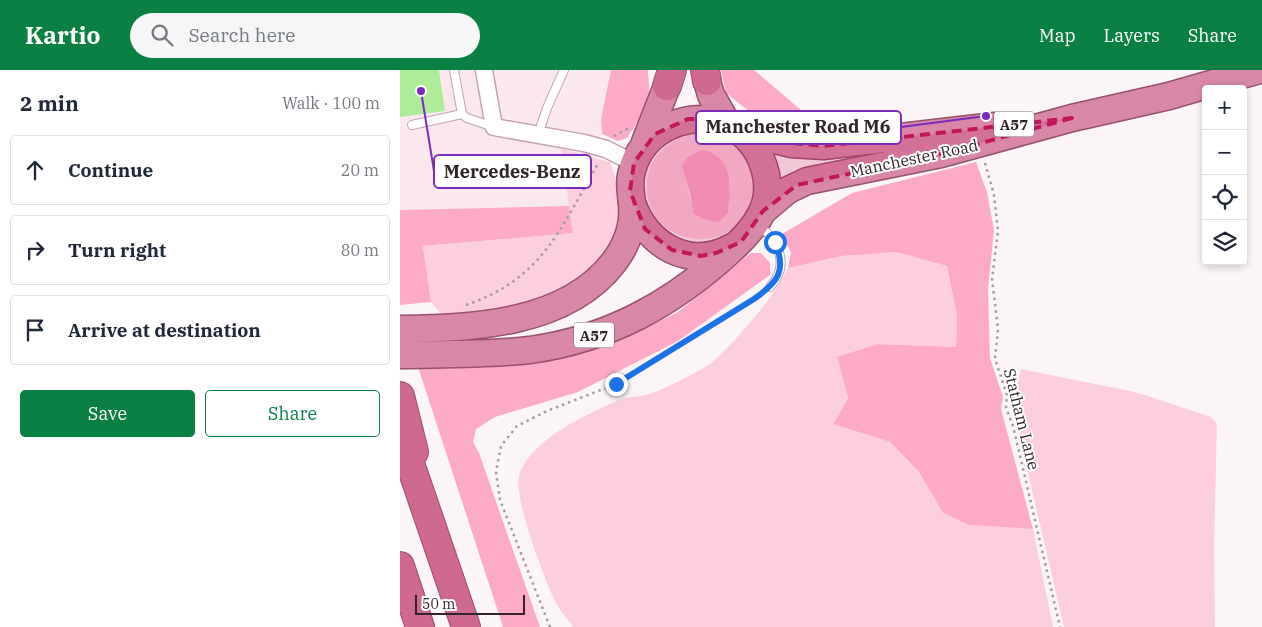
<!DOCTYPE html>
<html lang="en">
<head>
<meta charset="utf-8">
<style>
  :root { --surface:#fff; --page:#f6f6f7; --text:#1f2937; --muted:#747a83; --line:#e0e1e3; --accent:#0b8043 }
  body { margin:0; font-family:"IBM Plex Serif",serif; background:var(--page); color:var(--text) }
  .controls { position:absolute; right:15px; top:15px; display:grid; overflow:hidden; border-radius:5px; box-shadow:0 2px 8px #0003 }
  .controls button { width:45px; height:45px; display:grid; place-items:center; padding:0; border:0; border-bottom:1px solid var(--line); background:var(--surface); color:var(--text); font:25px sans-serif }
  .scale { position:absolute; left:15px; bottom:12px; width:110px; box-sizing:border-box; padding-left:5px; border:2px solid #312429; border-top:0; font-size:14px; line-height:18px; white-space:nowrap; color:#312429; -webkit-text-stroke:4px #fff; paint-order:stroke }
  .stop { position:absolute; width:15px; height:15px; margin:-11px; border:4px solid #1a73e8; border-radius:50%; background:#fff }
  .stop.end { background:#1a73e8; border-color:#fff; box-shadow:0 1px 5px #0008 }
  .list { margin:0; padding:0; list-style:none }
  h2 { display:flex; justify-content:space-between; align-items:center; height:65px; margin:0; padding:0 20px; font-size:21px }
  h2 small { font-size:16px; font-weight:400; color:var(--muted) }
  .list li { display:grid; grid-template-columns:32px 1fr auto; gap:15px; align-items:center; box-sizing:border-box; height:70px; margin:0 10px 10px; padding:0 10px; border:1px solid var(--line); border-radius:5px }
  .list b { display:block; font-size:19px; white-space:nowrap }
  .list em { font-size:16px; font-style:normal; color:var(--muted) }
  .actions { display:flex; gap:10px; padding:15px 20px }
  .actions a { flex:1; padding:11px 0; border:1px solid var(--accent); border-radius:5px; text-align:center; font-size:18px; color:var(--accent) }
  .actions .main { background:var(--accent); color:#fff }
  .icon { flex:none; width:28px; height:28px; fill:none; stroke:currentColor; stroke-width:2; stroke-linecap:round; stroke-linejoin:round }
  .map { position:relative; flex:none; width:862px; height:557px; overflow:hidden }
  header { display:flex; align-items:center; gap:30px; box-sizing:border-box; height:70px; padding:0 25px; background:var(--accent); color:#fff }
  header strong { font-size:24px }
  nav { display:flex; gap:28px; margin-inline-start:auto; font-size:18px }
  .search { width:350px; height:45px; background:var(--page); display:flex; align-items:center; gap:12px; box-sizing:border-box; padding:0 18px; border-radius:28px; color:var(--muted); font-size:19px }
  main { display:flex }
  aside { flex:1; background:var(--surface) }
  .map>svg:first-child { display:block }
</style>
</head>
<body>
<header>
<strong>Kartio</strong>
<div class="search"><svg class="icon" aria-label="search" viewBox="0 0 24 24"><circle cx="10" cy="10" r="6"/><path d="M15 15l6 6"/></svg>Search here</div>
<nav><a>Map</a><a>Layers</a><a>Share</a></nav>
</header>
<main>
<aside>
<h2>2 min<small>Walk · 100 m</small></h2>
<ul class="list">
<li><svg class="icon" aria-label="ahead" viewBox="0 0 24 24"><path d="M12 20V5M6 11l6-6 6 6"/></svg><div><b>Continue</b></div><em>20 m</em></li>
<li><svg class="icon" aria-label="right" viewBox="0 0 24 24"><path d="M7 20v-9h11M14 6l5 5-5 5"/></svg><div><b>Turn right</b></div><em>80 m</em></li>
<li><svg class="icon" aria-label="arrive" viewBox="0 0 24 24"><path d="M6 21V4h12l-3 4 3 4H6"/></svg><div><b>Arrive at destination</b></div></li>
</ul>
<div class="actions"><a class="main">Save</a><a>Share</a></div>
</aside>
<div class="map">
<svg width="862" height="557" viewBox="0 0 862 557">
  <rect width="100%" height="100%" fill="#fcf5f7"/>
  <polygon fill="#fae8ee" points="0,0 211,0 201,49 202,64 169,136 155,156 0,164"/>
  <g fill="#fdcede" fill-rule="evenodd">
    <path d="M301,63c11,2 23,4 32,11 23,19 26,52 9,76 -8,10 -23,18 -36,19 -70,5 -86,-96 -5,-106zM330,113l-2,30h-35l-6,-29z"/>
    <path d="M161,79l49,13c9,22 16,58 4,82 -16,31 -65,53 -97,63 -23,6 -49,7 -72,11l-14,-16 -8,-56 150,-13z"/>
    <path d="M496,182l51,14 10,50 -1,31 -79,-3 -40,13 11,41 -15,26 57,18 29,30 24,41 26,12 64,4 20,98h-480c-6,-9 -15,-18 -19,-28 -10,-22 -43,-106 -34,-127 14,-34 67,-58 99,-72 10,-4 23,-3 33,-7 14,-5 46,-21 58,-29 20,-15 69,-73 78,-96l54,-12z"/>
    <polygon points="621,299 735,322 811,347 817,354 814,477 815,557 664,557 612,334"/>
  </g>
  <g fill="#fdaac9">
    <polygon points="211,0 248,0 250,32 227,68 218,71 202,64 201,49"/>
    <polygon points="321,0 354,0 415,52 388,58 350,42 326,23"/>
    <path d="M301,80c33,4 30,38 27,63l-9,9 -16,-3 -10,-6 -3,-20 -8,-27 6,-9z"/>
    <polygon points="576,92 587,122 594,160 588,219 590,288 603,327 601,339 633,459 569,455 543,443 519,402 490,372 433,354 448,328 437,287 477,274 556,277 557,246 547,196 496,182 442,186 388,198 391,183 382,164 452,123"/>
    <polygon points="169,136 173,163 23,176 31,232 0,235 0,140"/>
    <polygon points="351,183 361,183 370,193 370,205 278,271 178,322 95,347 76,359 73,372 79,383 140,557 103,557 18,297 186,280 237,262 278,242"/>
  </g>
  <polygon fill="#aeed98" points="0,0 39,0 45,41 0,47"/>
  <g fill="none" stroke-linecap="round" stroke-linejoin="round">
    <defs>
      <g id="service">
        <polyline points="54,0 62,44 67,48 94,57"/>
        <polyline points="12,55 62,44"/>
        <polyline points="138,65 147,38 164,0"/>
        <path d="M359,154c19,19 32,40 11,63"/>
      </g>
      <polyline id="minor" points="84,0 94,57 184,73 206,79 234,93"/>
      <g id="trunk">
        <polyline points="307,11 311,25 328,55"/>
        <polyline points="339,61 391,74 423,76 595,56"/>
        <polyline points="245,72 267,16"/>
        <path d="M232,133c15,42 57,68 100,44"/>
        <polyline points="363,141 388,120 407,111 541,84 672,48 769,26 859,0"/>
        <path d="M0,259c72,-1 166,-4 214,-67 13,-17 20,-37 18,-58 -1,-10 -3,-19 -1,-29 7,-36 39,-57 74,-56 24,1 47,18 56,40 17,40 -2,66 -31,92 -58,53 -121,88 -200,99 -43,5 -87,4 -130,5"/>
      </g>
      <g id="motorway">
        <polyline points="305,0 307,11"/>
        <polyline points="267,16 272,0"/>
        <polyline points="0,326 14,382"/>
        <polyline points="0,364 66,557"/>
        <polyline points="0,496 20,557"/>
      </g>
    </defs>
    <use href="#service" stroke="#c4a3ae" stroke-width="10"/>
    <use href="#minor" stroke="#c4a3ae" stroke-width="19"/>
    <use href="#trunk" stroke="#98516d" stroke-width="29"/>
    <use href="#motorway" stroke="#98516d" stroke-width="30"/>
    <g stroke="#a59c9f" stroke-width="2.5" stroke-dasharray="2.5 4" stroke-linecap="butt">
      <polyline points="214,66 229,58"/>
      <polyline points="585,93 594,125 598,161 592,209 598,259 595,289 607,325 606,338 613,356 660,557"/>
      <path d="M66,235c77,-26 95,-78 133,-143"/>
      <polyline points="150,557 100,430 96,402 101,376 117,356 147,341 216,314 361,224"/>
    </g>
    <use href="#service" stroke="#fff" stroke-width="8"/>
    <use href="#minor" stroke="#fff" stroke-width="16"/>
    <use href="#trunk" stroke="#d887a8" stroke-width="26"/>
    <use href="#motorway" stroke="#cf6992" stroke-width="28"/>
  </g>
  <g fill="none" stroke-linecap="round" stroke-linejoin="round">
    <path stroke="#1a73e8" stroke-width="6" d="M216,314l138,-85c24,-17 33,-28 21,-57"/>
  </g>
  <path fill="#c2185b" fill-opacity="0.2" stroke="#c2185b" stroke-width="4" stroke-dasharray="10 6" stroke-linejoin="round" d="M672,48l-131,36 -144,31 -34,26 -22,31 -25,11 -15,3 -29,-6 -27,-21 -15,-38 4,-28 21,-29 33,-15h20l66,22 49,5z"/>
  <g text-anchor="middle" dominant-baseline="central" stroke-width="4" stroke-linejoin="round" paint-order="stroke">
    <g fill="#fff" stroke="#6f6669" stroke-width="1">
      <rect x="594" y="41.5" width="40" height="25" rx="4"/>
      <rect x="174" y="252.5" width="40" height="25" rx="4"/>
    </g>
    <g font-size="15" font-weight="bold" fill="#312429">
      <text x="614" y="54">A57</text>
      <text x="194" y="265">A57</text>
    </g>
    <g font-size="16" fill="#312429" stroke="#fff">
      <text transform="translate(514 88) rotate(-12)">Manchester Road</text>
      <text transform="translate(622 349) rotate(76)">Statham Lane</text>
    </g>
  </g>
  <path fill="none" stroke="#7b2cbf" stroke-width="2" d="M586 46L501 57M21 21L34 101"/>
  <g fill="#7b2cbf" stroke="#fff" stroke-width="2">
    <circle cx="586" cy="46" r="5"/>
    <circle cx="21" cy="21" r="5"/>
  </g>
  <g fill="#fff" stroke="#7b2cbf" stroke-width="2">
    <rect x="296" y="41" width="205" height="33" rx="5"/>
    <rect x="34" y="85" width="157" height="33" rx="5"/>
  </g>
  <g font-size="18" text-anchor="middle" font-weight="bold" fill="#312429">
    <text x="398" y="63">Manchester Road M6</text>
    <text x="112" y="108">Mercedes-Benz</text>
  </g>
</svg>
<div class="controls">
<button>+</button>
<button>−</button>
<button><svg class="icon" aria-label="locate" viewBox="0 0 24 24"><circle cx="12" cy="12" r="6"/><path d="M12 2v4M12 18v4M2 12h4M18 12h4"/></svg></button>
<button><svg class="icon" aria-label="layers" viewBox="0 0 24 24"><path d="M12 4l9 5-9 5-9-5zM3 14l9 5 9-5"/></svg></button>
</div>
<div class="scale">50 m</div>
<div class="stop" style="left:375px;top:172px"></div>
<div class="stop end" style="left:216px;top:314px"></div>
</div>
</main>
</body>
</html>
